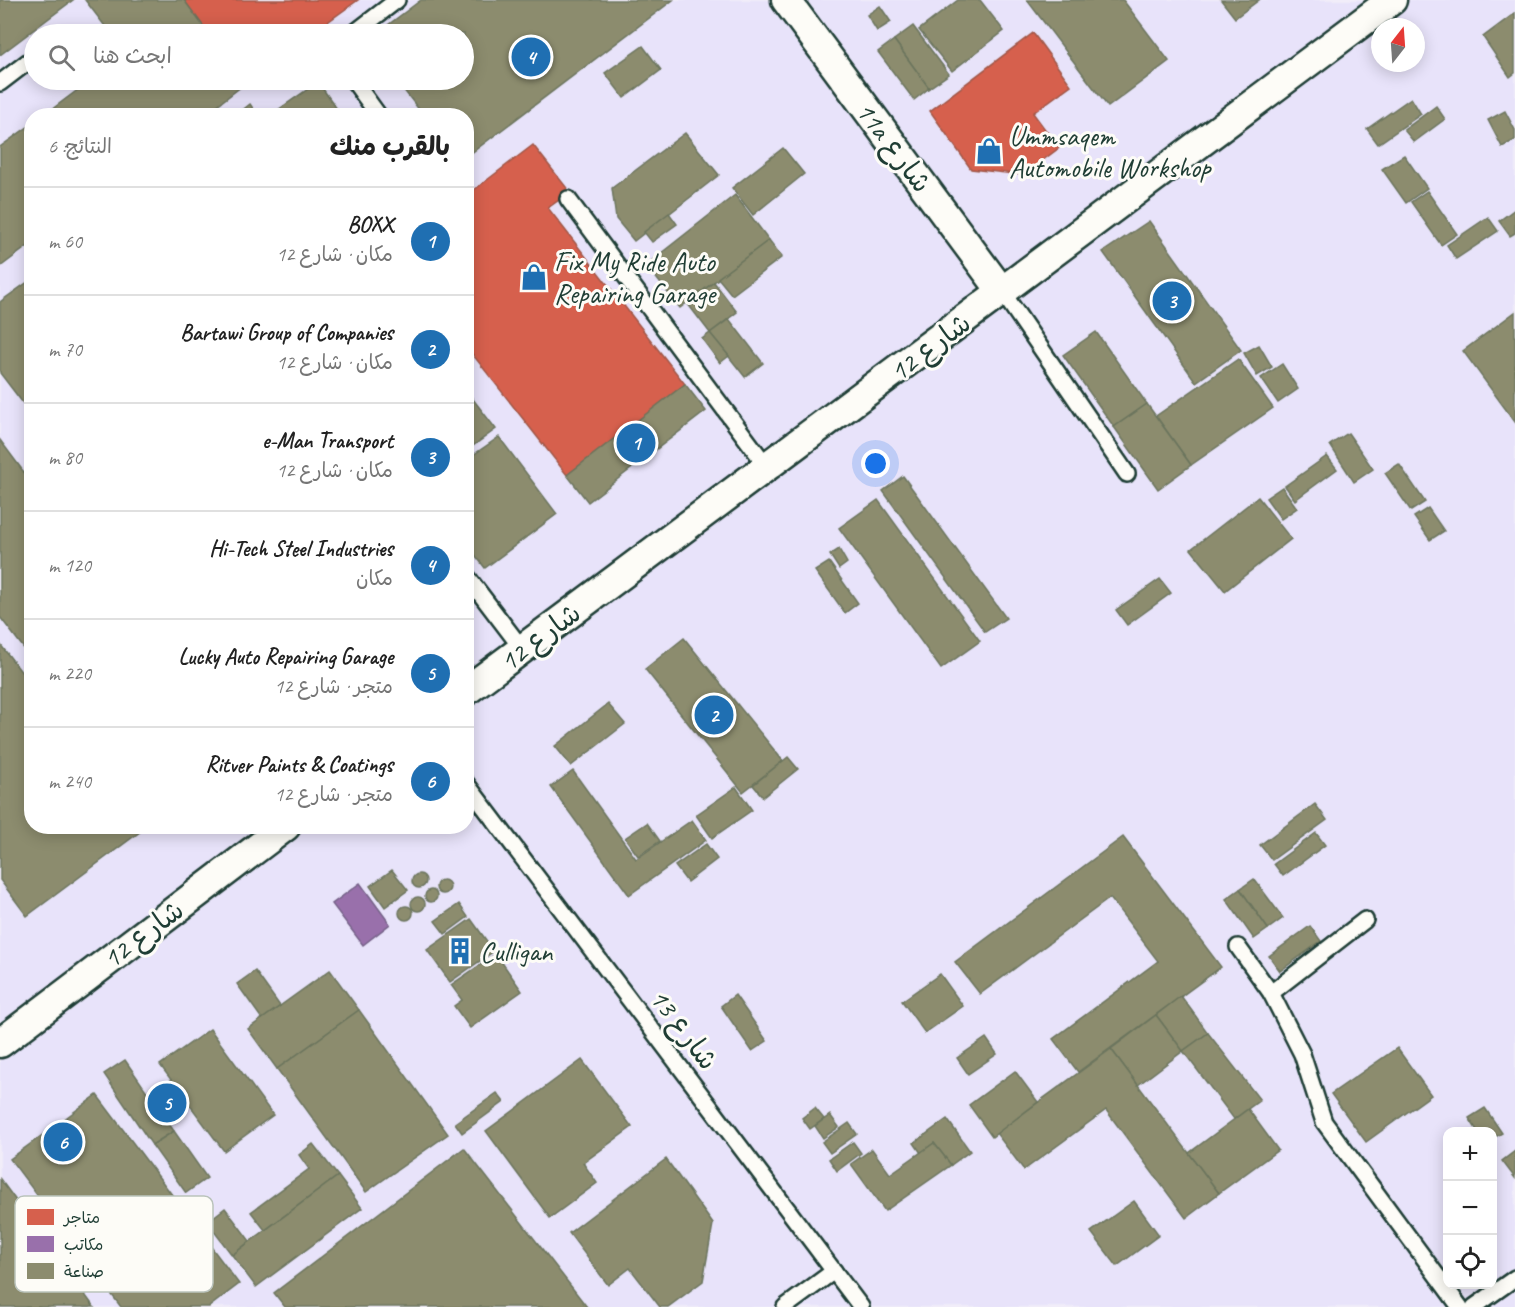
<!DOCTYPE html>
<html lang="ar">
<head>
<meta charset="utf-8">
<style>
  :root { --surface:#fff; --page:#f2f2f2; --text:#222; --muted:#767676; --line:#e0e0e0; --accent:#1f6fb2 }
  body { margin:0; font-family:Caveat,"Playpen Sans Arabic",sans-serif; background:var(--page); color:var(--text); direction:rtl }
  .controls { position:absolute; right:18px; bottom:18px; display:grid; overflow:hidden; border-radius:12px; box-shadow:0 3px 15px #0003 }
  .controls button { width:54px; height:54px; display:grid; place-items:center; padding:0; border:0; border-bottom:2px solid var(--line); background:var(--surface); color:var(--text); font:30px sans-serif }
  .compass { position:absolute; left:1371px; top:18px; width:54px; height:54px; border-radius:50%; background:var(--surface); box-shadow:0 3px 15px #0003; rotate:17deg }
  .you { position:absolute; left:876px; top:464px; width:21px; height:21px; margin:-15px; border:4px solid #fff; border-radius:50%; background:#1a73e8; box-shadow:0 0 0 9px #1a73e833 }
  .badge { display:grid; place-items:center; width:39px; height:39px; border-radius:50%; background:var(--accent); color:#fff; font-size:20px; font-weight:700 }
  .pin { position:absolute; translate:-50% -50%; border:3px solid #fff; box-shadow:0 2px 6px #0006 }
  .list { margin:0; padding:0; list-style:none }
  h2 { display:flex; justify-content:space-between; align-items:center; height:78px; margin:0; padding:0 24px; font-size:26px }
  h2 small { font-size:20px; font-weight:400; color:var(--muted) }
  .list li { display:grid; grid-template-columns:39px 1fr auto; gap:18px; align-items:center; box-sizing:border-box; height:108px; padding:0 24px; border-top:2px solid var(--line) }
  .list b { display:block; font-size:22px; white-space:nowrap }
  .list p { margin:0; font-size:20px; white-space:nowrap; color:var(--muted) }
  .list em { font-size:20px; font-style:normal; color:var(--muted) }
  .icon { flex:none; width:33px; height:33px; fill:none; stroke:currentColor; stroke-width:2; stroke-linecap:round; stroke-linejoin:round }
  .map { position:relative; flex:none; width:1515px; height:1307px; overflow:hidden; direction:ltr }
  .search { position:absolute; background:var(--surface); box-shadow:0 3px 15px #0003; left:24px; top:24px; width:450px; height:66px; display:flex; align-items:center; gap:15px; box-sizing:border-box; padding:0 21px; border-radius:33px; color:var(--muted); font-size:22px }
  .panel { position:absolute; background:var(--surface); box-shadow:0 3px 15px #0003; left:24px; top:108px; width:450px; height:726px; border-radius:24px; direction:rtl }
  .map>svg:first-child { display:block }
</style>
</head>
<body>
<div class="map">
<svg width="1515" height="1307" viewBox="0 0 1515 1307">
  <rect width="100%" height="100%" fill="#f1edf9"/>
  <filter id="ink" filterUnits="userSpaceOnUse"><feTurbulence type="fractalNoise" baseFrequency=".0167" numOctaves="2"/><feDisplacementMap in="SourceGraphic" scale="12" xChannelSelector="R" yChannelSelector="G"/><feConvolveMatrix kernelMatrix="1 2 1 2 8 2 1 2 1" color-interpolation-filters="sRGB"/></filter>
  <g filter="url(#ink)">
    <path fill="#e8e3fa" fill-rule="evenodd" d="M0,0h1515v1307h-1515zM1380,27h36v36h-36zM34,34h430v46h-430zM32,116h434v710h-434zM1448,1132h44v152h-44z"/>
    <g fill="#d6604d" stroke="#9f5646" stroke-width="1.5">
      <polygon points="184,0 358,0 311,34 209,34"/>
      <polygon points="1033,33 1071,85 1033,113 1059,148 1023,175 971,169 930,111"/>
      <polygon points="533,145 570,192 548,208 685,384 567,475 466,346 466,196"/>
    </g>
    <polygon fill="#9970ab" stroke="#746187" stroke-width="1.5" points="360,883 390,924 363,945 332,904"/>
    <g fill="#8c8c6e" stroke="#6b745d" stroke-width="1.5">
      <polygon points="0,0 73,0 0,55"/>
      <polygon points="85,0 184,0 209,34 111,34"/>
      <polygon points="421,0 673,0 466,157 466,116 424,116 396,80 464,80 464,34 376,34"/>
      <polygon points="958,0 980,0 1004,31 952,71 919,30"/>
      <polygon points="1027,0 1123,0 1169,61 1108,107"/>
      <polygon points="1221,0 1259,0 1235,18"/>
      <polygon points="880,6 891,22 877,31 867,15"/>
      <polygon points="1515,13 1515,73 1510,77 1483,37"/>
      <polygon points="913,26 949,74 929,88 894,40"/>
      <polygon points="894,40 929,88 914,100 878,52"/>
      <polygon points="643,46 661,70 624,98 605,73"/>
      <polygon points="91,80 243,80 246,83 203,116 43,116"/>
      <polygon points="318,82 342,116 282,116 278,110"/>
      <polygon points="1411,98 1421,114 1378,144 1367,129"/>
      <polygon points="250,104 258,116 235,116"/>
      <polygon points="1436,106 1445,119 1414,142 1404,130"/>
      <polygon points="1505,111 1515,130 1515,140 1502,147 1488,120"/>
      <polygon points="32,124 32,243 0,267 0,147"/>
      <polygon points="685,133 719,175 634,241 616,219 612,188"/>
      <polygon points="783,148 804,174 753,215 732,188"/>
      <polygon points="1404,155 1427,188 1406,203 1382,169"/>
      <polygon points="1427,191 1457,234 1441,245 1411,202"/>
      <polygon points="735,195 769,240 680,308 646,265"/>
      <polygon points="1515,209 1515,233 1510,236 1499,221"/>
      <polygon points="669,213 677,224 652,242 644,232"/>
      <polygon points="1488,217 1498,231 1456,259 1447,245"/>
      <polygon points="1149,221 1241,350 1196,382 1103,252"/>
      <polygon points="769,240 782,257 732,295 718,278"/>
      <polygon points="32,279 32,415 0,373 0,302"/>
      <polygon points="714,282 737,312 710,333 687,303"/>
      <polygon points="1515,312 1515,422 1463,351"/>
      <polygon points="729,319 763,363 745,377 710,333"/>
      <polygon points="1096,332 1147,404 1114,427 1063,355"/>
      <polygon points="710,333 729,356 720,363 702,339"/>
      <polygon points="1259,345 1272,367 1257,376 1244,353"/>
      <polygon points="1238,359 1273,408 1191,465 1156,416"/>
      <polygon points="1282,364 1298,389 1278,403 1261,378"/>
      <polygon points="685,384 706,411 588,502 567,475"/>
      <polygon points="466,390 496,429 466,451"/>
      <polygon points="1147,404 1191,465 1158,489 1114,427"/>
      <polygon points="1348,433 1373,469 1354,482 1330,445"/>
      <polygon points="499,437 557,514 485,568 466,543 466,460"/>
      <polygon points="0,440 32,483 32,659 0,617"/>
      <polygon points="1327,456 1337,469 1295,500 1285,486"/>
      <polygon points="1399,464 1425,502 1411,511 1385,473"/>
      <polygon points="903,476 1006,618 985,632 883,491"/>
      <polygon points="1282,487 1297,508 1281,519 1266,498"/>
      <polygon points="1258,497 1291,539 1225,591 1191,549"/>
      <polygon points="878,500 980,641 941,669 839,528"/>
      <polygon points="1428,508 1444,531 1430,540 1414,517"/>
      <polygon points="839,549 847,563 839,569 830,555"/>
      <polygon points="829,562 858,603 845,613 815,571"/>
      <polygon points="1160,579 1171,593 1127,625 1116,610"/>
      <polygon points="684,638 783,761 743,792 645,669"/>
      <polygon points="0,644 32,686 32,826 137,826 141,831 27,916 0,880"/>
      <polygon points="608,704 625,724 571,766 555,746"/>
      <polygon points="788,757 798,769 763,797 753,785"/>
      <polygon points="573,771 636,859 692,820 706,840 629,895 551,787"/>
      <polygon points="736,787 752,810 712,838 696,815"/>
      <polygon points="1315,804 1327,820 1272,860 1260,845"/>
      <polygon points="647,823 660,841 638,856 625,838"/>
      <polygon points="1316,833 1325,845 1283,876 1274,864"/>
      <polygon points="1123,837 1221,967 1078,1072 1053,1039 1158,961 1110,898 980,994 955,962"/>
      <polygon points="706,844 717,859 687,882 675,866"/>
      <polygon points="392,870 408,890 385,907 370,886"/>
      <circle cx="419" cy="881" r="7"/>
      <polygon points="1254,879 1283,918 1268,929 1240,889"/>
      <circle cx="443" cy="887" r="7"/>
      <polygon points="1240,889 1268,929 1254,939 1226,899"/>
      <circle cx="431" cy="896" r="6"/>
      <circle cx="418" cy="904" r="7"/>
      <polygon points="459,904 468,917 445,934 435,921"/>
      <circle cx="406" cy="913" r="7"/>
      <polygon points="471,919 494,951 450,982 427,950"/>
      <polygon points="1310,926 1321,941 1280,971 1269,956"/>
      <polygon points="496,954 522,991 470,1028 454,1006 462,1000 451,985"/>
      <polygon points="330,970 359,1010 277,1069 248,1029"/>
      <polygon points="255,971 280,1006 262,1019 237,984"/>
      <polygon points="940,974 963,1006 925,1033 902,1001"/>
      <polygon points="735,995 767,1041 752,1051 721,1006"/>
      <polygon points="1181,996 1208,1033 1183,1051 1156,1015"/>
      <polygon points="359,1010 448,1134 366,1192 277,1069"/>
      <polygon points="1156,1015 1183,1051 1138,1085 1111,1049"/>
      <polygon points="210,1029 273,1115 224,1151 160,1065"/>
      <polygon points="1208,1033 1260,1100 1234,1119 1183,1051"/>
      <polygon points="986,1038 997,1054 968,1074 957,1058"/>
      <polygon points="1397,1048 1431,1095 1366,1142 1331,1094"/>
      <polygon points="1111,1049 1219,1193 1186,1218 1106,1110 1024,1170 996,1133"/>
      <polygon points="125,1060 174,1131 152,1145 104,1074"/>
      <polygon points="582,1060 632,1127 583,1163 597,1183 550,1218 486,1131"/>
      <polygon points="1015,1071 1038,1102 992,1137 969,1105"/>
      <polygon points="497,1093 504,1102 462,1133 455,1123"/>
      <polygon points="97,1095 239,1284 209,1307 121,1307 10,1159"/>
      <polygon points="815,1108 824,1119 810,1129 802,1118"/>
      <polygon points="1485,1108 1502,1133 1492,1139 1492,1132 1478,1132 1469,1118"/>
      <polygon points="1248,1109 1278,1150 1219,1193 1189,1153"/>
      <polygon points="830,1115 839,1127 823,1138 815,1126"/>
      <polygon points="947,1119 970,1151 951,1165 934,1143 921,1153 914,1143"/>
      <polygon points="849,1123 857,1134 830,1153 822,1142"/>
      <polygon points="174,1131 207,1178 186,1193 152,1145"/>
      <polygon points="853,1142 861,1153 837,1171 829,1159"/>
      <polygon points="934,1143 951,1165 885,1211 851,1164 872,1149 890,1174"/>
      <polygon points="313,1144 338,1176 265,1230 251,1212 309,1169 299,1155"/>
      <polygon points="464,1148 587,1307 285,1307 274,1293"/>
      <polygon points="1515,1151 1515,1178 1502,1161"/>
      <polygon points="666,1159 713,1224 703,1281 668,1307 660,1307 630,1268 608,1285 569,1233"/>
      <polygon points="338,1176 362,1208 256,1287 232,1255"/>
      <polygon points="0,1179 94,1307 0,1307"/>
      <polygon points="1134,1201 1159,1235 1117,1266 1091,1232"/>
      <polygon points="225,1208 250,1241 232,1255 207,1222"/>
    </g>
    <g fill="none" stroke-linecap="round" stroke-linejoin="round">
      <defs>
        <g id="service">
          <polyline points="353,34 397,0"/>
          <polyline points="353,80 379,116"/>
          <polyline points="0,83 34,57"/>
          <polyline points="568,199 768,468"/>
          <polyline points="1003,293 1127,474"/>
          <polyline points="466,575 523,650"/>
          <polyline points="466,783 861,1307"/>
          <polyline points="1238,947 1271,993 1302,1054 1324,1122 1460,1307"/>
          <polyline points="1271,993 1365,920"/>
          <polyline points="785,1307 834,1271"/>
          <polyline points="1474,1307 1515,1278"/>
        </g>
        <g id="minor">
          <polyline points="786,0 1003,293"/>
          <polyline points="466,691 1392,0"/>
          <polyline points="0,1043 286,826"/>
        </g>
      </defs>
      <use href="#service" stroke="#1f3d34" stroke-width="20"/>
      <use href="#minor" stroke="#1f3d34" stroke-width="33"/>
      <use href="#service" stroke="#fdfcf7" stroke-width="15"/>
      <use href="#minor" stroke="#fdfcf7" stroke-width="28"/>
    </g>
  </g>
  <defs>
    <symbol id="shop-bare" viewBox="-9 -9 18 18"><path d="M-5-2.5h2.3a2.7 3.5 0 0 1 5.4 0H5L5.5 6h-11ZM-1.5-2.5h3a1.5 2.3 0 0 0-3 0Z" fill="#1f6fb2" stroke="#fdfcf7" stroke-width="2.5" paint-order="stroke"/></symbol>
    <symbol id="building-bare" viewBox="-9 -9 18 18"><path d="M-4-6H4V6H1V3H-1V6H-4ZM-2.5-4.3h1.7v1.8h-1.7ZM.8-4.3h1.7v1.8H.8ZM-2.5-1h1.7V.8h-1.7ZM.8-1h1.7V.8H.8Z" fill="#1f6fb2" stroke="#fdfcf7" stroke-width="2.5" paint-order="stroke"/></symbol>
  </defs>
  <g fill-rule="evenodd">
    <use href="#shop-bare" x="970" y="132" width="38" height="38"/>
    <use href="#shop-bare" x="515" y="258" width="38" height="38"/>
    <use href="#building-bare" x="441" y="932" width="38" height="38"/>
  </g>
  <g text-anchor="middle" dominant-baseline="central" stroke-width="6" stroke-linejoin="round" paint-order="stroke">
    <g font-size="28" fill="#1f3d34" stroke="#fdfcf7" text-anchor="start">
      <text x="1009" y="135">Ummsaqem<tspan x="1009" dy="32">Automobile Workshop</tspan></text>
      <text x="554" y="261">Fix My Ride Auto<tspan x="554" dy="32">Repairing Garage</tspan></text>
      <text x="480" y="951">Culligan</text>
    </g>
    <g font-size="28" fill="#1f3d34" stroke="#fdfcf7">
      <text transform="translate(894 147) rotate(53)">11a شارع</text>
      <text transform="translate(930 347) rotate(-37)">شارع 12</text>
      <text transform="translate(540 637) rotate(-37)">شارع 12</text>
      <text transform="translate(143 934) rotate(-37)">شارع 12</text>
      <text transform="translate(684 1029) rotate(53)">شارع 13</text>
    </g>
  </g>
  <rect x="15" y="1196" width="198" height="96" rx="9" fill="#fdfcf7" stroke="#bac3bc" stroke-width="1.5"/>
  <rect x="27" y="1209" width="27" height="16" fill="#d6604d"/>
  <rect x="27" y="1236" width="27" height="16" fill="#9970ab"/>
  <rect x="27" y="1263" width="27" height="16" fill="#8c8c6e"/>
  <g font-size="16" fill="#1f3d34">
    <text x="64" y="1223">متاجر</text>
    <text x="64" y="1250">مكاتب</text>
    <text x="64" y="1277">صناعة</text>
  </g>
</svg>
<div class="controls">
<button>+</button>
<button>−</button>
<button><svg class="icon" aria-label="locate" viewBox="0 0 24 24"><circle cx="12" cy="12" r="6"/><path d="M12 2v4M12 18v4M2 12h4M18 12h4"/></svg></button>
</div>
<svg class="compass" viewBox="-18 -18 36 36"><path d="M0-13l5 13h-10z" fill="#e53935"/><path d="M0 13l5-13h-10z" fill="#767676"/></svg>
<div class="you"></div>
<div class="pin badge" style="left:636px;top:443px">1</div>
<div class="pin badge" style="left:714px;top:715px">2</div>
<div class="pin badge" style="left:1172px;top:301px">3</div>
<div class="pin badge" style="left:531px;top:57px">4</div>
<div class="pin badge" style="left:167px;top:1103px">5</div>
<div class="pin badge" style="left:63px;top:1142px">6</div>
<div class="search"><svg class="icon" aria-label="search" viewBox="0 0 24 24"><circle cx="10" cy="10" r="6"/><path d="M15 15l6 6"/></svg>ابحث هنا</div>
<section class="panel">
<h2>بالقرب منك<small>النتائج: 6</small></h2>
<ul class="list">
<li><span class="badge">1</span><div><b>BOXX</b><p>مكان · شارع 12</p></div><em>60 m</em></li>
<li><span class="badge">2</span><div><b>Bartawi Group of Companies</b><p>مكان · شارع 12</p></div><em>70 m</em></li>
<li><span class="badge">3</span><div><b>e-Man Transport</b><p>مكان · شارع 12</p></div><em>80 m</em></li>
<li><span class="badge">4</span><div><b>Hi-Tech Steel Industries</b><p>مكان</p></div><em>120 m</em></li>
<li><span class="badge">5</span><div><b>Lucky Auto Repairing Garage</b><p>متجر · شارع 12</p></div><em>220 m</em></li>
<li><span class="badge">6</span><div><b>Ritver Paints &amp; Coatings</b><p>متجر · شارع 12</p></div><em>240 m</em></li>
</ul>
</section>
</div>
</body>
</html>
